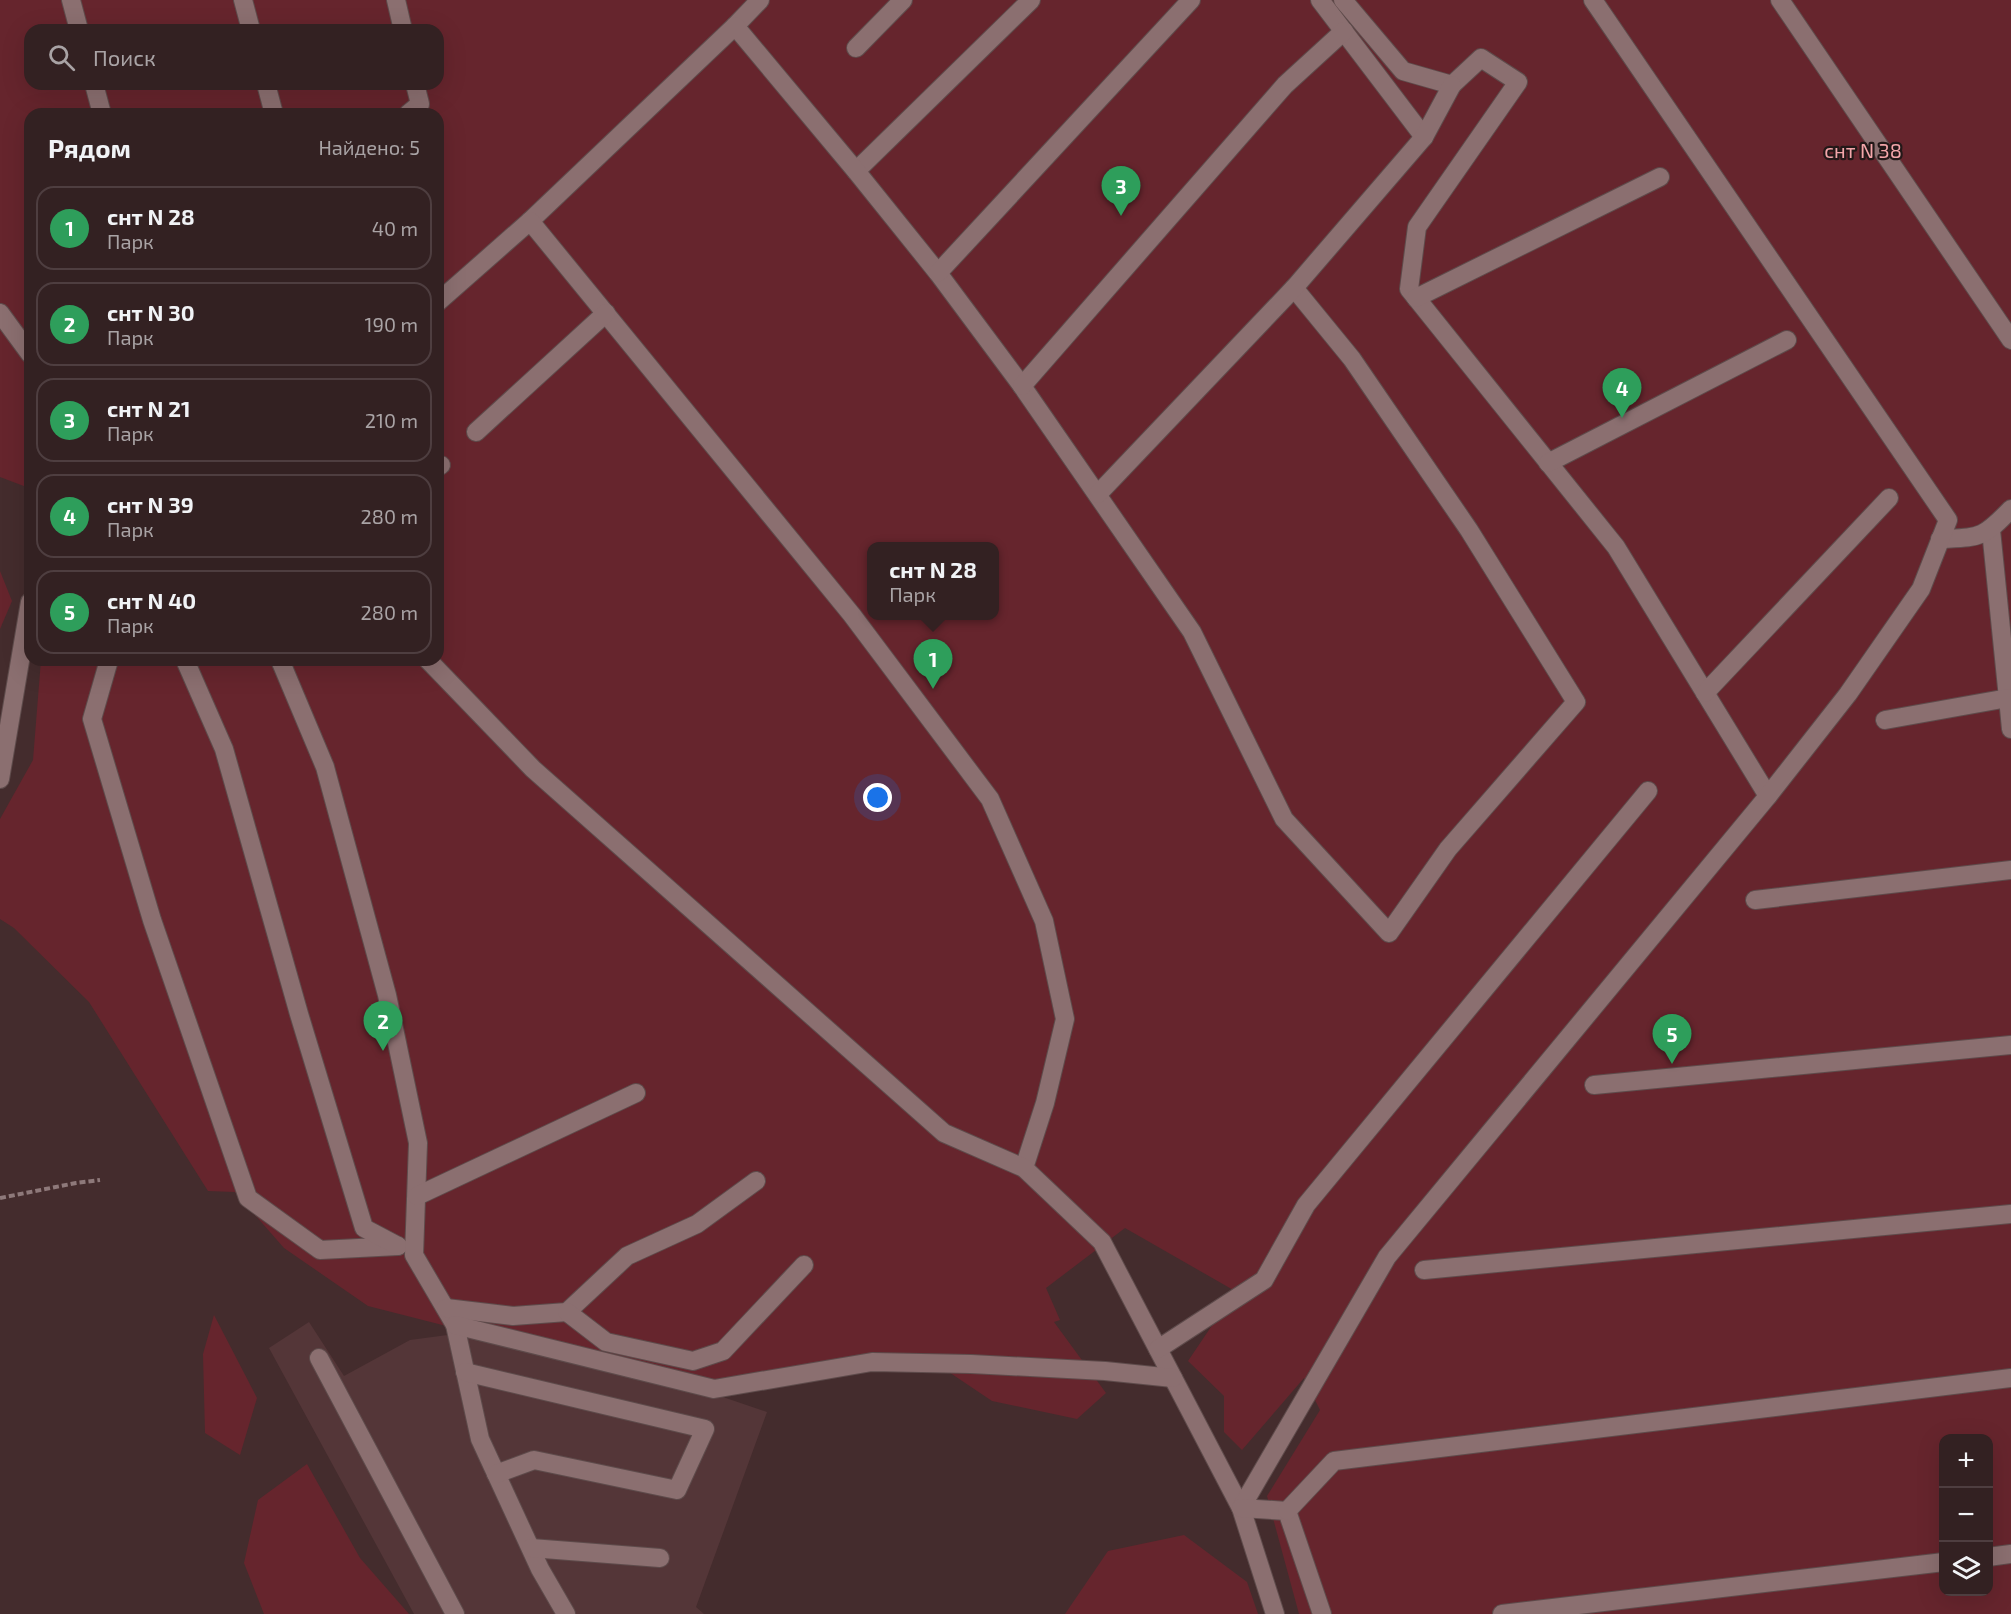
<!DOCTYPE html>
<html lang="ru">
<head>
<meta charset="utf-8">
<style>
  :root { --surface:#332122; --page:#3e2e2f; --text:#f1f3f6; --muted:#a9a3a5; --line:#4e3e40; --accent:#ea580c }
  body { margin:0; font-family:"Exo 2",sans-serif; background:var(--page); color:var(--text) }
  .controls { position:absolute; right:18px; bottom:18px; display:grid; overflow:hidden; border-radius:12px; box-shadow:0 6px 24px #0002 }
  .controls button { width:54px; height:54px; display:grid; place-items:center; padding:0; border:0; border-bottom:2px solid var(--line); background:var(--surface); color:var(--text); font:30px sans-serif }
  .you { position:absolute; left:878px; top:798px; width:21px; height:21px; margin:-15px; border:4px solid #fff; border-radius:50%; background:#1a73e8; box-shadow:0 0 0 9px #1a73e833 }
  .badge { display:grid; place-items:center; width:39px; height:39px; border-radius:50%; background:var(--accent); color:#fff; font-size:20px; font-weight:700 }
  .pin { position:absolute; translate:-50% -50px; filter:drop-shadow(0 2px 3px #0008) }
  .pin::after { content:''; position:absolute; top:32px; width:21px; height:18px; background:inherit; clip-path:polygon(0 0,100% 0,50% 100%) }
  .popup { position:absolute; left:867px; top:542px; width:132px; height:78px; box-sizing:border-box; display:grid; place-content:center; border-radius:12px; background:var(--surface); filter:drop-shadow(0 2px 4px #0005); font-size:20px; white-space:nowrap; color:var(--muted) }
  .popup b { font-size:22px; color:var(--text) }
  .popup::after { content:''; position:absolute; left:50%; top:100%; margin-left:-12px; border:12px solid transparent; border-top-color:var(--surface) }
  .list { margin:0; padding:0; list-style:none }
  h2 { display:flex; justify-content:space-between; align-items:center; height:78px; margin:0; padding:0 24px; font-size:26px }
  h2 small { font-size:20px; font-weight:400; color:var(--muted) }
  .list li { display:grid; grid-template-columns:39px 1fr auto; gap:18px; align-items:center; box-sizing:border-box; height:84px; margin:0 12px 12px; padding:0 12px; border:2px solid var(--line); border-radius:18px }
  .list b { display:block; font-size:22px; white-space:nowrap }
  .list p { margin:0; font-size:20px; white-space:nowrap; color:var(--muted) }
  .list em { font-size:20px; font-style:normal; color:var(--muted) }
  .icon { flex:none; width:33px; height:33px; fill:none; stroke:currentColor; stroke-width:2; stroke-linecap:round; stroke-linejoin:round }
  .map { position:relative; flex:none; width:2011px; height:1614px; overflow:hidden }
  .search { position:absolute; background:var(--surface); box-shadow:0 6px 24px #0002; left:24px; top:24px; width:420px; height:66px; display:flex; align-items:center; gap:15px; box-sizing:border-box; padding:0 21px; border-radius:18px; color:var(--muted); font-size:22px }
  .panel { position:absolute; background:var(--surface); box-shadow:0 6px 24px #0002; left:24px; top:108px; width:420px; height:558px; border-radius:18px }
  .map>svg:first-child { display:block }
</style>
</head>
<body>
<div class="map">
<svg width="2011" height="1614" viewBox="0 0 2011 1614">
  <rect width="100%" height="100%" fill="#442c2d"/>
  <polygon fill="#543638" points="309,1322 344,1376 410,1340 470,1332 717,1395 767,1412 696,1607 704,1614 414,1614 269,1348"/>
  <g fill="#66252d" fill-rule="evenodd">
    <path d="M0,0h2011v1614h-712l-32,-118 53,-86 -16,-32 -62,72 -18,-18v-36l-36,-35 27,-40 34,-22 -124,-71 -79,60 14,32 -6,2 52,71 -29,26 -85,-18 -64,-43 -211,37 -349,-89 -84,-58 -49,-56 -27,-1 -119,-189 -75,-74 -14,-9v-100l33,-59 8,-100h397v-546h-408l-1,374 -29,-11zM30,30h408v54h-408zM872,546h122v70h-122zM1944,1438h44v154h-44z"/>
    <polygon points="0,571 12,601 0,629"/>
    <polygon points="214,1315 257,1398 240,1455 205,1433 203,1354"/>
    <polygon points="307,1464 360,1558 409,1614 264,1614 244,1563 258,1500"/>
    <polygon points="1184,1535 1247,1582 1258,1614 1065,1614 1108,1551"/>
  </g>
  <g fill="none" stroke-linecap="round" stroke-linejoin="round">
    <defs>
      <g id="minor">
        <polyline points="71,0 79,30"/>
        <polyline points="243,0 251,30"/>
        <polyline points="396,0 403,30"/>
        <polyline points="1320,0 1424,137"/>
        <polyline points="1343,0 1403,71 1452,85 1481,58 1518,82 1417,227 1409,289 1616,547 1768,796"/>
        <polyline points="1780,0 2011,340"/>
        <polyline points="735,26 760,0"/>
        <polyline points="856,48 903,0"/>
        <polyline points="94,84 102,114"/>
        <polyline points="266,84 274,114"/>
        <polyline points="408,114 420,104 415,84"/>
        <polyline points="856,171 1031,0"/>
        <polyline points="530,221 735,26 856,171 938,273 1022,386 1192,632 1284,819 1389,933 1448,849 1576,702 1469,530 1352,359 1294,288"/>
        <polyline points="938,273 1191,0"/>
        <polyline points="1416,298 1660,177"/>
        <polyline points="438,302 530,221 852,615 990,799 1044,921 1065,1019 1045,1103 1024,1168"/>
        <polyline points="0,313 30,354"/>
        <polyline points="1022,386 1285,85 1344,31"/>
        <polyline points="476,432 606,313"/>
        <polyline points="1548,463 1787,340"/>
        <polyline points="438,467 441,465"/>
        <polyline points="1098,494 1294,288 1424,137 1452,85"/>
        <polyline points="1991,530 2008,698"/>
        <path d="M1940,539c41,-2 42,0 71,-30"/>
        <polyline points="109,660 92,719 152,920 248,1198 320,1250 398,1246"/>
        <polyline points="185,660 224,749 299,1014 364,1228 398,1246"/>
        <polyline points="280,660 325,767 387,995 418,1143 414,1255 455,1325 480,1439 540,1569 566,1614"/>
        <polyline points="428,660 533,769 944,1133 1024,1168 1102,1242 1241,1508 1275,1614"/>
        <polyline points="1705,693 1889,498"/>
        <polyline points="1885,720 2008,698 2011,729"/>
        <polyline points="0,779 30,602"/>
        <polyline points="1755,900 2011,870"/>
        <polyline points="1594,1085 2011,1045"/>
        <polyline points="417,1196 636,1093"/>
        <polyline points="1424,1270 2011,1214"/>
        <polyline points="446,1308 513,1316 567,1312 627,1256 697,1224 756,1181"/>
        <polyline points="567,1312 606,1342 693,1361 723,1351 804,1265"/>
        <polyline points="455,1325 714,1389 872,1362 971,1364 1105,1371 1173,1378"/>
        <polyline points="1158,1349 1264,1280 1306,1205 1648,791"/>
        <polyline points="319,1358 455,1614"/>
        <polyline points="465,1372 705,1429 677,1490 534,1460 496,1474"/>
        <polyline points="1241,1508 1387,1257 1768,796 1848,694 1921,589 1948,520 1593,0"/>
        <polyline points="1241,1508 1287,1511 1322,1614"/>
        <polyline points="1287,1511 1334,1461 2011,1378"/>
        <polyline points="531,1548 660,1558"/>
        <polyline points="1988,1557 2011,1554"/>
        <polyline points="1502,1614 1944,1562"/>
      </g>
    </defs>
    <use href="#minor" stroke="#5e4b4b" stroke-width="20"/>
    <polyline stroke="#8e797a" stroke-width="4" stroke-dasharray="6 3" stroke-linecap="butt" points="0,1198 76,1183 100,1180"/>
    <use href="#minor" stroke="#8b6f70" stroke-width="18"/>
  </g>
  <g text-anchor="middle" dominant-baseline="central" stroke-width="4.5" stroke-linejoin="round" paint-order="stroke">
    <g font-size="20" fill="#f4a6aa" stroke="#231818">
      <text x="1863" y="150">снт N 38</text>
    </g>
  </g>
</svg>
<div class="controls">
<button>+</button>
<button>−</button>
<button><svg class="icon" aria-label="layers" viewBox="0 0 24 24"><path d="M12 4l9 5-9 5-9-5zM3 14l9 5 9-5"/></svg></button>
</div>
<div class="you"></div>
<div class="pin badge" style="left:933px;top:689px;background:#2e9e5b">1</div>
<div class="popup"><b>снт N 28</b>Парк</div>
<div class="pin badge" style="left:383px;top:1051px;background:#2e9e5b">2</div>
<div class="pin badge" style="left:1121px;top:216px;background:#2e9e5b">3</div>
<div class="pin badge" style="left:1622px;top:418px;background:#2e9e5b">4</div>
<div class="pin badge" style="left:1672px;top:1064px;background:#2e9e5b">5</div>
<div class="search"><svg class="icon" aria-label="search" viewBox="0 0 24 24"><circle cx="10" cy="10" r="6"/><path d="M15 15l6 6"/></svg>Поиск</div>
<section class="panel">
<h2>Рядом<small>Найдено: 5</small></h2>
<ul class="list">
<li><span class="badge" style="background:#2e9e5b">1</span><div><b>снт N 28</b><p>Парк</p></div><em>40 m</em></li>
<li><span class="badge" style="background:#2e9e5b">2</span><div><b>снт N 30</b><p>Парк</p></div><em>190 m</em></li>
<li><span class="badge" style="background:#2e9e5b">3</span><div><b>снт N 21</b><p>Парк</p></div><em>210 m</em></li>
<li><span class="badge" style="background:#2e9e5b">4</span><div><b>снт N 39</b><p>Парк</p></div><em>280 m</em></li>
<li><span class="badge" style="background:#2e9e5b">5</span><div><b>снт N 40</b><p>Парк</p></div><em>280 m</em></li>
</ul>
</section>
</div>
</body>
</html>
